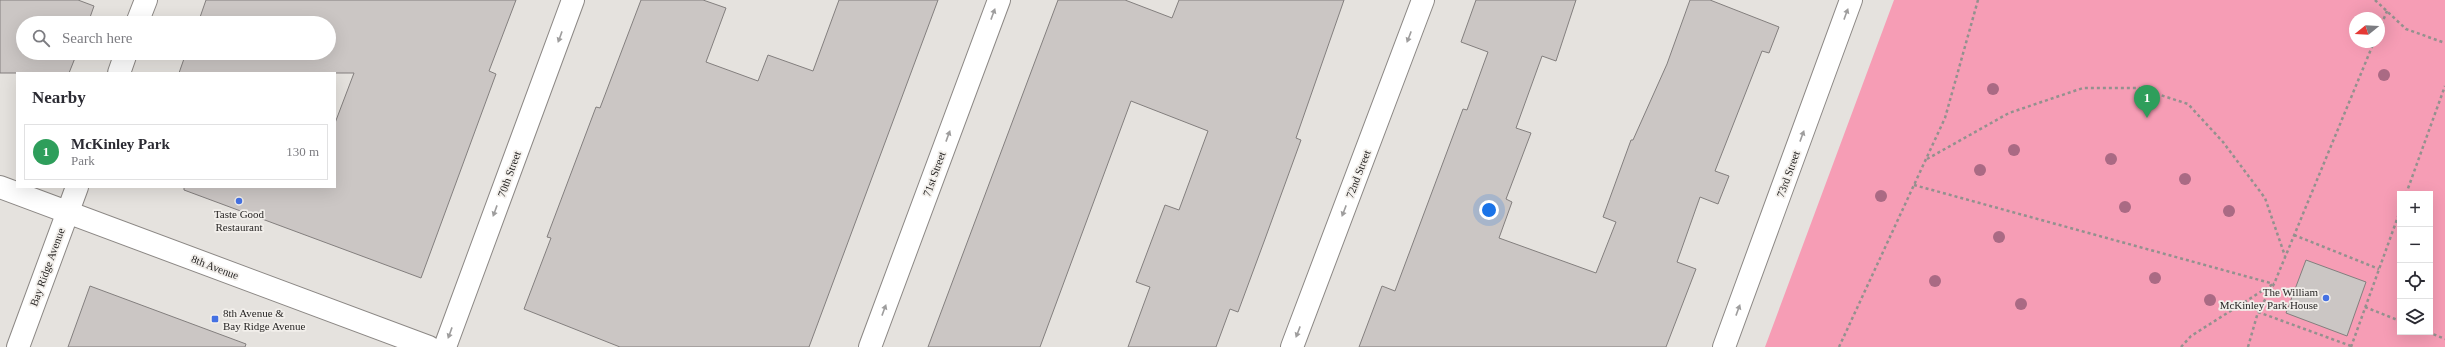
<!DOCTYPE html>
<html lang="en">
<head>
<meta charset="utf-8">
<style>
  :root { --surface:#fff; --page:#f2f2f3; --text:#2b2b33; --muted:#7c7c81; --line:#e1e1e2; --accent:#0f766e }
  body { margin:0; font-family:"Times New Roman",serif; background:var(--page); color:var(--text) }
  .controls { position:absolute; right:12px; bottom:12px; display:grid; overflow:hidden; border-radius:0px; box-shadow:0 4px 16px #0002 }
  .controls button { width:36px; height:36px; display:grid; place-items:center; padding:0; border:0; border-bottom:1px solid var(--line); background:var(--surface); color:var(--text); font:20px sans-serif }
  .compass { position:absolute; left:2349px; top:12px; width:36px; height:36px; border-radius:50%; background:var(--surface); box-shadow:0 4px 16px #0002; rotate:252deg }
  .you { position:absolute; left:1489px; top:210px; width:14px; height:14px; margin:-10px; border:3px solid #fff; border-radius:50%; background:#1a73e8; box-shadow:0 0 0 6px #1a73e833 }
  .badge { display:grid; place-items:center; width:26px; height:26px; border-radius:50%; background:var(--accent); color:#fff; font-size:13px; font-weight:700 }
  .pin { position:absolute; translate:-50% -33px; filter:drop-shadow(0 1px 2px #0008) }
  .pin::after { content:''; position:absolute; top:21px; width:14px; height:12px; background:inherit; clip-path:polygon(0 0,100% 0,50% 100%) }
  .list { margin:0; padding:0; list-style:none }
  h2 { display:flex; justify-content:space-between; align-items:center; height:52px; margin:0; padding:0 16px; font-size:17px }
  h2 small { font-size:13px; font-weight:400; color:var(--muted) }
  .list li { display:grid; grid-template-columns:26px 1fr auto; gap:12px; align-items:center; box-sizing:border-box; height:56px; margin:0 8px 8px; padding:0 8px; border:1px solid var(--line); border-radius:0px }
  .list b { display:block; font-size:15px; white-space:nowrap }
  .list p { margin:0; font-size:13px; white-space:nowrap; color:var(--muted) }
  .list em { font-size:13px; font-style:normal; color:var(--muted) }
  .icon { flex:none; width:22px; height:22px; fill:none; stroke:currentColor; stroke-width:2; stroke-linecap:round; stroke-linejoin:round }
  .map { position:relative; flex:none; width:2445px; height:347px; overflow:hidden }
  .search { position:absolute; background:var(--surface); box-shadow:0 4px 16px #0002; left:16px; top:16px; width:320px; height:44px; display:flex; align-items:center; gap:10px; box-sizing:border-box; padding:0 14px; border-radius:22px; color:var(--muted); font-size:15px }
  .panel { position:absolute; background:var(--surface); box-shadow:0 4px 16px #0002; left:16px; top:72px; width:320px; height:116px; border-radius:0px }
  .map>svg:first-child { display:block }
</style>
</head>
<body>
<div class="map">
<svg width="2445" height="347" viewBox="0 0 2445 347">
  <rect width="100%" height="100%" fill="#e5e2de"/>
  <path fill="#f69db5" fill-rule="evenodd" d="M1894,0h551v347h-680zM2355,18h24v24h-24zM2400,194h30v138h-30z"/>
  <g fill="#cbc6c4" stroke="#837f7e">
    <polygon points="0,0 78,0 94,6 88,23 23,23 23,53 77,53 69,73 0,73"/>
    <polygon points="206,0 516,0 489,71 496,74 421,278 184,190 184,187 335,187 335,123 354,73 179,73 186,53 329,53 329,23 198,23"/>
    <polygon points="641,0 703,0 726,8 706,62 758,81 768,55 813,71 839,0 938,0 809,347 620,347 524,309 551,238 547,237 596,107 600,108"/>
    <polygon points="1058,0 1125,0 1172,18 1179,0 1344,0 1296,138 1301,140 1265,239 1238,312 1230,309 1216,347 1128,347 1150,287 1136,282 1165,205 1179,210 1208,131 1131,101 1040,347 928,347"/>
    <polygon points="1476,0 1576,0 1556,61 1542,56 1516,128 1531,133 1506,199 1512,202 1499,238 1596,273 1616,222 1603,217 1631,140 1633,140 1667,64 1690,0 1710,0 1779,27 1769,53 1762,51 1715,171 1729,176 1718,204 1700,197 1677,262 1696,269 1666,347 1359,347 1382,286 1395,291 1463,109 1467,110 1488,52 1461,42"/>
    <polygon points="2306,260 2366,282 2347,336 2286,313"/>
    <polygon points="90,286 246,344 245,347 68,347"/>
  </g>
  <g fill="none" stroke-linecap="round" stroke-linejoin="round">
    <defs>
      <g id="minor">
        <polyline points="137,23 146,0"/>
        <polyline points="119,73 126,53"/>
        <polyline points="0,187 429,347"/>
        <polyline points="18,347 77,187"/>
        <polyline points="445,347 573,0"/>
        <polyline points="870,347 999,0"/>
        <polyline points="1292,347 1423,0"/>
        <polyline points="1724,347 1851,0"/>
      </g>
    </defs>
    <use href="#minor" stroke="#8c8885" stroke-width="24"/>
    <g stroke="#93918e" stroke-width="2.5" stroke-dasharray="3 3" stroke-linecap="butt">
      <polyline points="2375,0 2406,29 2445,43"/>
      <polyline points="2379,30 2387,11"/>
      <polyline points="1927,159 2009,113 2083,88 2139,88 2188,104 2223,142 2265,198 2285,256"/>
      <polyline points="1914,185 2274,284"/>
      <polyline points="2406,194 2445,86"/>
      <polyline points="2294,235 2379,269"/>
      <polyline points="2365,307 2400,321"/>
      <polyline points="2258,312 2351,346"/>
      <polyline points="2428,332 2445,339"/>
      <polyline points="1839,347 1945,118 1978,0"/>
      <polyline points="2181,347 2191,336 2273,284"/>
      <polyline points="2248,347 2258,312 2274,284 2374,42"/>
      <polyline points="2351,347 2400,211"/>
    </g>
    <use href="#minor" stroke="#fff" stroke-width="22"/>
  </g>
  <g fill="#aa6a84">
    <circle cx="2384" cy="75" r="6"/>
    <circle cx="1993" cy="89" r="6"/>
    <circle cx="2014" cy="150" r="6"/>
    <circle cx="2111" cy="159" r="6"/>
    <circle cx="1980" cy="170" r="6"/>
    <circle cx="2185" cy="179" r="6"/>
    <circle cx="1881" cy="196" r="6"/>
    <circle cx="2125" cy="207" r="6"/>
    <circle cx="2229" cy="211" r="6"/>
    <circle cx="1999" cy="237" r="6"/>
    <circle cx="2155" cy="278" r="6"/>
    <circle cx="1935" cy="281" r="6"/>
    <circle cx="2210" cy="300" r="6"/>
    <circle cx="2021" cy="304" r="6"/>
  </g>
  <defs><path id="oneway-solid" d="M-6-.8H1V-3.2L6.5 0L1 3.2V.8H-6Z"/></defs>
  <g fill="#9e9d9d">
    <use href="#oneway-solid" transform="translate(993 14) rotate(-70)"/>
    <use href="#oneway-solid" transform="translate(1846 14) rotate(-70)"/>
    <use href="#oneway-solid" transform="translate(560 37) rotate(110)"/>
    <use href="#oneway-solid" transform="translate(1409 37) rotate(111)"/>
    <use href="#oneway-solid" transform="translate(948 136) rotate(-70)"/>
    <use href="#oneway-solid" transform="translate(1802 136) rotate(-70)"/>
    <use href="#oneway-solid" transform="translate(495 211) rotate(110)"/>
    <use href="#oneway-solid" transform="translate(1344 211) rotate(111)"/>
    <use href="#oneway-solid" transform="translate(884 310) rotate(-70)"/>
    <use href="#oneway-solid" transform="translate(1738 310) rotate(-70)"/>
    <use href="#oneway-solid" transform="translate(1298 332) rotate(111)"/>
    <use href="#oneway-solid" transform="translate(450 333) rotate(110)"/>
  </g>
  <g fill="#4571e3" stroke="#f2efeb" stroke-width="1.5">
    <circle cx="239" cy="201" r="4"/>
    <circle cx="2326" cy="298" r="4"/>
    <rect x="211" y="315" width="8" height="8" rx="2"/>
  </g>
  <g text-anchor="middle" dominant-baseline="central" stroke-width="3.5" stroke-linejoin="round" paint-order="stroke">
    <g font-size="11" fill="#282625" stroke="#f2efeb">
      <text transform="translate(509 174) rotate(-70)">70th Street</text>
      <text transform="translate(934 174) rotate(-70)">71st Street</text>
      <text transform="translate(1358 174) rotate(-69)">72nd Street</text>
      <text transform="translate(1788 174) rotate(-70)">73rd Street</text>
      <text transform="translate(47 267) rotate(-70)">Bay Ridge Avenue</text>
      <text transform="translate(215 267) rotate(21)">8th Avenue</text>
    </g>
    <g font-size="11" fill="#282625" stroke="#f2efeb">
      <text x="239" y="214">Taste Good<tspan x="239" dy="13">Restaurant</tspan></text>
      <text x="2318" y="292" text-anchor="end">The William<tspan x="2318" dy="13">McKinley Park House</tspan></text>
      <text x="223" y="313" text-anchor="start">8th Avenue &amp;<tspan x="223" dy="13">Bay Ridge Avenue</tspan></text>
    </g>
  </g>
</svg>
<div class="controls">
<button>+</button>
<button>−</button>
<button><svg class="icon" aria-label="locate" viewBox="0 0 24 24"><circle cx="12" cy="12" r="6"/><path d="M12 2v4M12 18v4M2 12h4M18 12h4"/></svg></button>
<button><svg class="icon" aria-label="layers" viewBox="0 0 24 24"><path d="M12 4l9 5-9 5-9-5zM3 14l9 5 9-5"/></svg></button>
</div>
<svg class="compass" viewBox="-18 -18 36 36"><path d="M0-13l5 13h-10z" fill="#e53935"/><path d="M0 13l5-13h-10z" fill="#7c7c81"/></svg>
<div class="you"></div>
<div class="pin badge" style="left:2147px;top:118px;background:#2e9e5b">1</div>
<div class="search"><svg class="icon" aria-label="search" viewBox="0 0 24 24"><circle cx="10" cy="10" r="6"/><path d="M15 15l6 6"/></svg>Search here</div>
<section class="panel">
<h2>Nearby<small></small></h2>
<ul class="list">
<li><span class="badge" style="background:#2e9e5b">1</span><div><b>McKinley Park</b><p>Park</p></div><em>130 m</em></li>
</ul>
</section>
</div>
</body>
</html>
